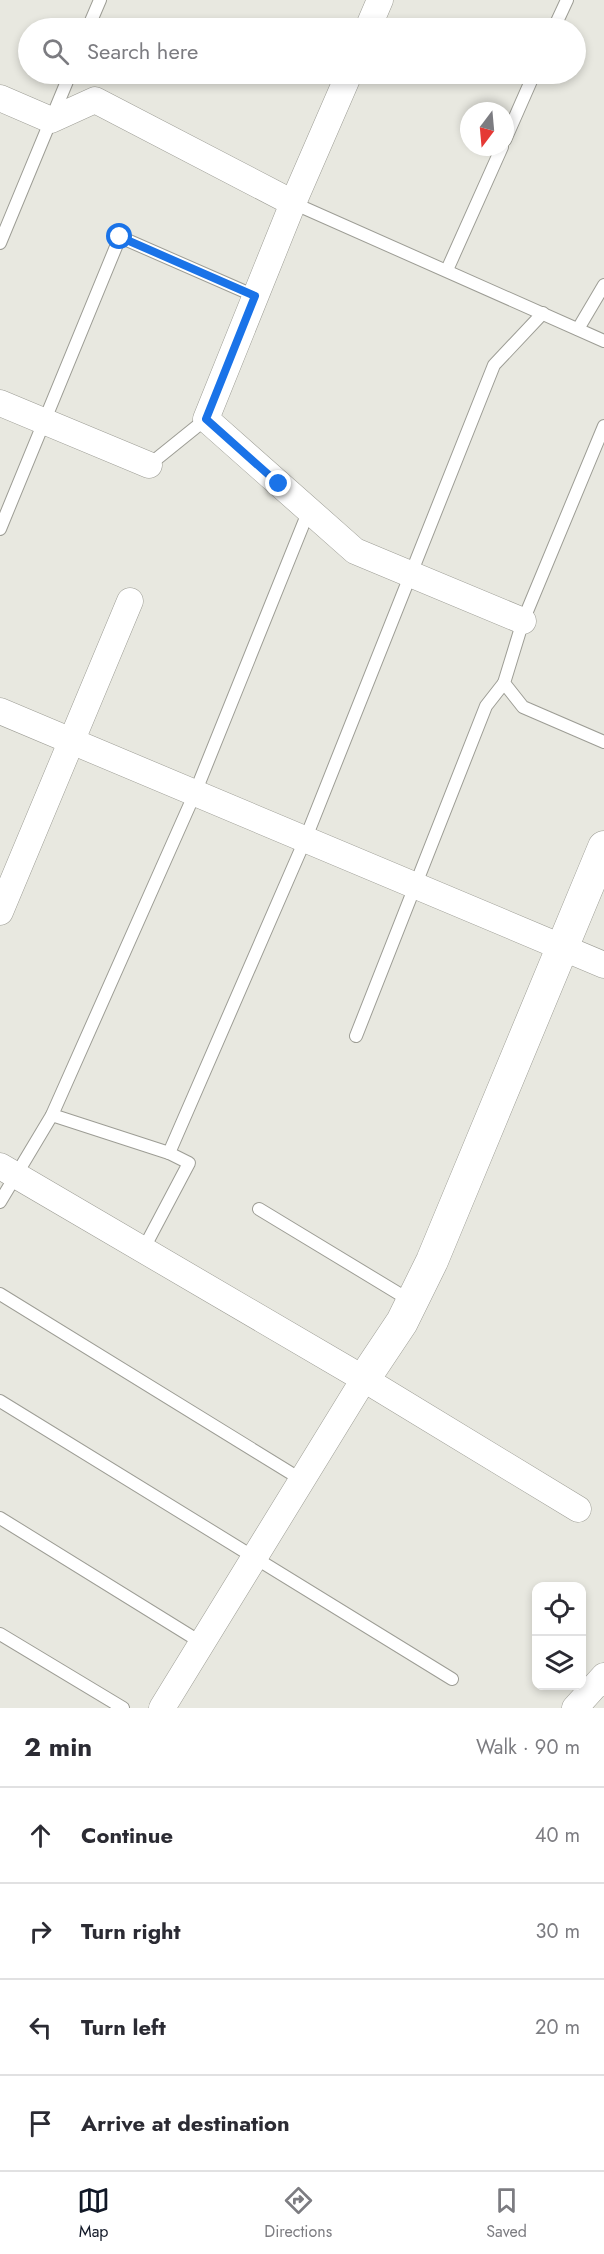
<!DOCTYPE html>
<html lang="en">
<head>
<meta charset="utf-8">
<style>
  :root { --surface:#fff; --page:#f7f7f7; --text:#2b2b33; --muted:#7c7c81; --line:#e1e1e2; --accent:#111827 }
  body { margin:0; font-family:Jost,sans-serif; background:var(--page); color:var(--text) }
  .controls { position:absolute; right:18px; bottom:18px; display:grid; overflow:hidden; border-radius:12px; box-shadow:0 3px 9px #0003 }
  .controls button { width:54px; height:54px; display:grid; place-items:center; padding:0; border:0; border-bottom:2px solid var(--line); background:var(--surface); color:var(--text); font:30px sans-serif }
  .compass { position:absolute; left:460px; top:102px; width:54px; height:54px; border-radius:50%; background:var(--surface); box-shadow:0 3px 9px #0003; rotate:196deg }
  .stop { position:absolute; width:18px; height:18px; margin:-14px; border:4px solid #1a73e8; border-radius:50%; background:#fff }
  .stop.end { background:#1a73e8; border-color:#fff; box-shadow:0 2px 6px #0008 }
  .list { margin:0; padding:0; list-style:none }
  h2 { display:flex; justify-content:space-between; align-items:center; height:78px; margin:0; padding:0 24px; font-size:26px }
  h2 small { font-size:20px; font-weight:400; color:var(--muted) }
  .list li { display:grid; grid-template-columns:39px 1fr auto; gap:18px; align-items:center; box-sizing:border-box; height:96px; padding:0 24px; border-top:2px solid var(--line) }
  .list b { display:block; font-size:22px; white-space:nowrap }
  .list em { font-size:20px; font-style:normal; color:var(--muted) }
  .icon { flex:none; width:33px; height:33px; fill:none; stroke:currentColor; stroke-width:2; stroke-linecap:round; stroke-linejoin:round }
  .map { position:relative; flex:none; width:604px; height:1708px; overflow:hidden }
  .search { position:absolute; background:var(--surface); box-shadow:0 3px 9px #0003; left:18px; right:18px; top:18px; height:66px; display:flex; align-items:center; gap:15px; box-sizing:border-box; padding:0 21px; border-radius:33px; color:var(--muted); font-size:22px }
  .sheet { height:462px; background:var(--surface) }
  nav { display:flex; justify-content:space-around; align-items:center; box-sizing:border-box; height:84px; border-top:2px solid var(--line); background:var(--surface); font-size:16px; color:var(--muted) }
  nav a { display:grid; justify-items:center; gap:3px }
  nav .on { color:var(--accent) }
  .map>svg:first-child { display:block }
</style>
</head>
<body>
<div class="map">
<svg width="604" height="1708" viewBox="0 0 604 1708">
  <rect width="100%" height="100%" fill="#e8e8e0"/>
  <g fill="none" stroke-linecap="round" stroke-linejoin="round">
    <defs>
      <g id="service">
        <polyline points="88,28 100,0"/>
        <polyline points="554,28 567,0"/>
        <polyline points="505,140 534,74"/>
        <polyline points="293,203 604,341"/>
        <polyline points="0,243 70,74"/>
        <polyline points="447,270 502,147"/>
        <polyline points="578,329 604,285"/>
        <polyline points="604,426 523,621 504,683 523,707 604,742"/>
        <polyline points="149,465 206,419"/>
        <polyline points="0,529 120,237 255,296"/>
        <polyline points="356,1036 486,706 504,683"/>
        <polyline points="52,1115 169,1153 189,1163 143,1250"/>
        <polyline points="169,1153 305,840 494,365 543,313"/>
        <polyline points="0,1202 52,1115 195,793 309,510"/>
        <polyline points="259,1209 411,1301"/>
        <polyline points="0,1294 302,1480"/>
        <polyline points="0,1401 452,1679"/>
        <polyline points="0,1518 202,1643"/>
        <polyline points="0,1634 123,1708"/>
      </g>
      <g id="minor">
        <polyline points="368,28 380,0"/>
        <polyline points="349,74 293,203 206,419 355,551 523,621"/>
        <polyline points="0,98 51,120 95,100 293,203"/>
        <polyline points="0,403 149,465"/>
        <polyline points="0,711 604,965"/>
        <polyline points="0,912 130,601"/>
        <polyline points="0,1166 364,1379 578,1509"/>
        <polyline points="162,1708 364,1379"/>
        <polyline points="575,1708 604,1676"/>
      </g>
      <polyline id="tertiary" points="364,1379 402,1322 432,1261 604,847"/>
    </defs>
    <use href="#service" stroke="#9d9d95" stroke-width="14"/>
    <use href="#minor" stroke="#9d9d95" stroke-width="27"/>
    <use href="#tertiary" stroke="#9d9d95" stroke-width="33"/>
    <use href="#service" stroke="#fff" stroke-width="12"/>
    <use href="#minor" stroke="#fff" stroke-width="26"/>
    <use href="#tertiary" stroke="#fff" stroke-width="32"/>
  </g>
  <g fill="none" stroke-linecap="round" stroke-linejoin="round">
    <polyline stroke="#1a73e8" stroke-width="8" points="120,237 255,296 206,419 279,484"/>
  </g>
</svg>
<div class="controls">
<button><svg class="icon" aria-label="locate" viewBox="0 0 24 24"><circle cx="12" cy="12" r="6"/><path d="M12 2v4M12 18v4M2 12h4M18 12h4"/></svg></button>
<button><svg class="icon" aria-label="layers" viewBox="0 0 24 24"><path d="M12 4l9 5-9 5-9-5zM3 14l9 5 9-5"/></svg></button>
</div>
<svg class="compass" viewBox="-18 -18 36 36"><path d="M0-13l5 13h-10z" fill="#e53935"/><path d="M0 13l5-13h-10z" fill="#7c7c81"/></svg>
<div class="stop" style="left:120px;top:237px"></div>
<div class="stop end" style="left:279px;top:484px"></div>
<div class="search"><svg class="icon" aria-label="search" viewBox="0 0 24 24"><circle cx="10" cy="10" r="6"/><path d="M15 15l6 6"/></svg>Search here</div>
</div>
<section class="sheet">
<h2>2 min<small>Walk · 90 m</small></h2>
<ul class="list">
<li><svg class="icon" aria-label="ahead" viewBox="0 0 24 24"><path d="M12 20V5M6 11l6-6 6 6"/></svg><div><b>Continue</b></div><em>40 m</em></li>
<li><svg class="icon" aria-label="right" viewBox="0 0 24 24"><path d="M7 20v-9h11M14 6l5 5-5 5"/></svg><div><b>Turn right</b></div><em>30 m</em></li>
<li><svg class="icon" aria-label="left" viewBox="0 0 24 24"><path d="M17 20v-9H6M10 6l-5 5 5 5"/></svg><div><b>Turn left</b></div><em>20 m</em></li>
<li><svg class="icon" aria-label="arrive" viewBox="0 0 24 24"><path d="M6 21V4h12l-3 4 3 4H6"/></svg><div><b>Arrive at destination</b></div></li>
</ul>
</section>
<nav>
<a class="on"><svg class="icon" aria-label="map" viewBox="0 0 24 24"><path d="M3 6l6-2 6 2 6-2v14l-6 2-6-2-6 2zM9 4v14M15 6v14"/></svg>Map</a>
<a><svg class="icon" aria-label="directions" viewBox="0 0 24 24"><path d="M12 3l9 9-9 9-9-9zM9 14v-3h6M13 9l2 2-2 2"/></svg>Directions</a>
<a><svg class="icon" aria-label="saved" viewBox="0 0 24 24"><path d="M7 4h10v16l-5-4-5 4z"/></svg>Saved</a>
</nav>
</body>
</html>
